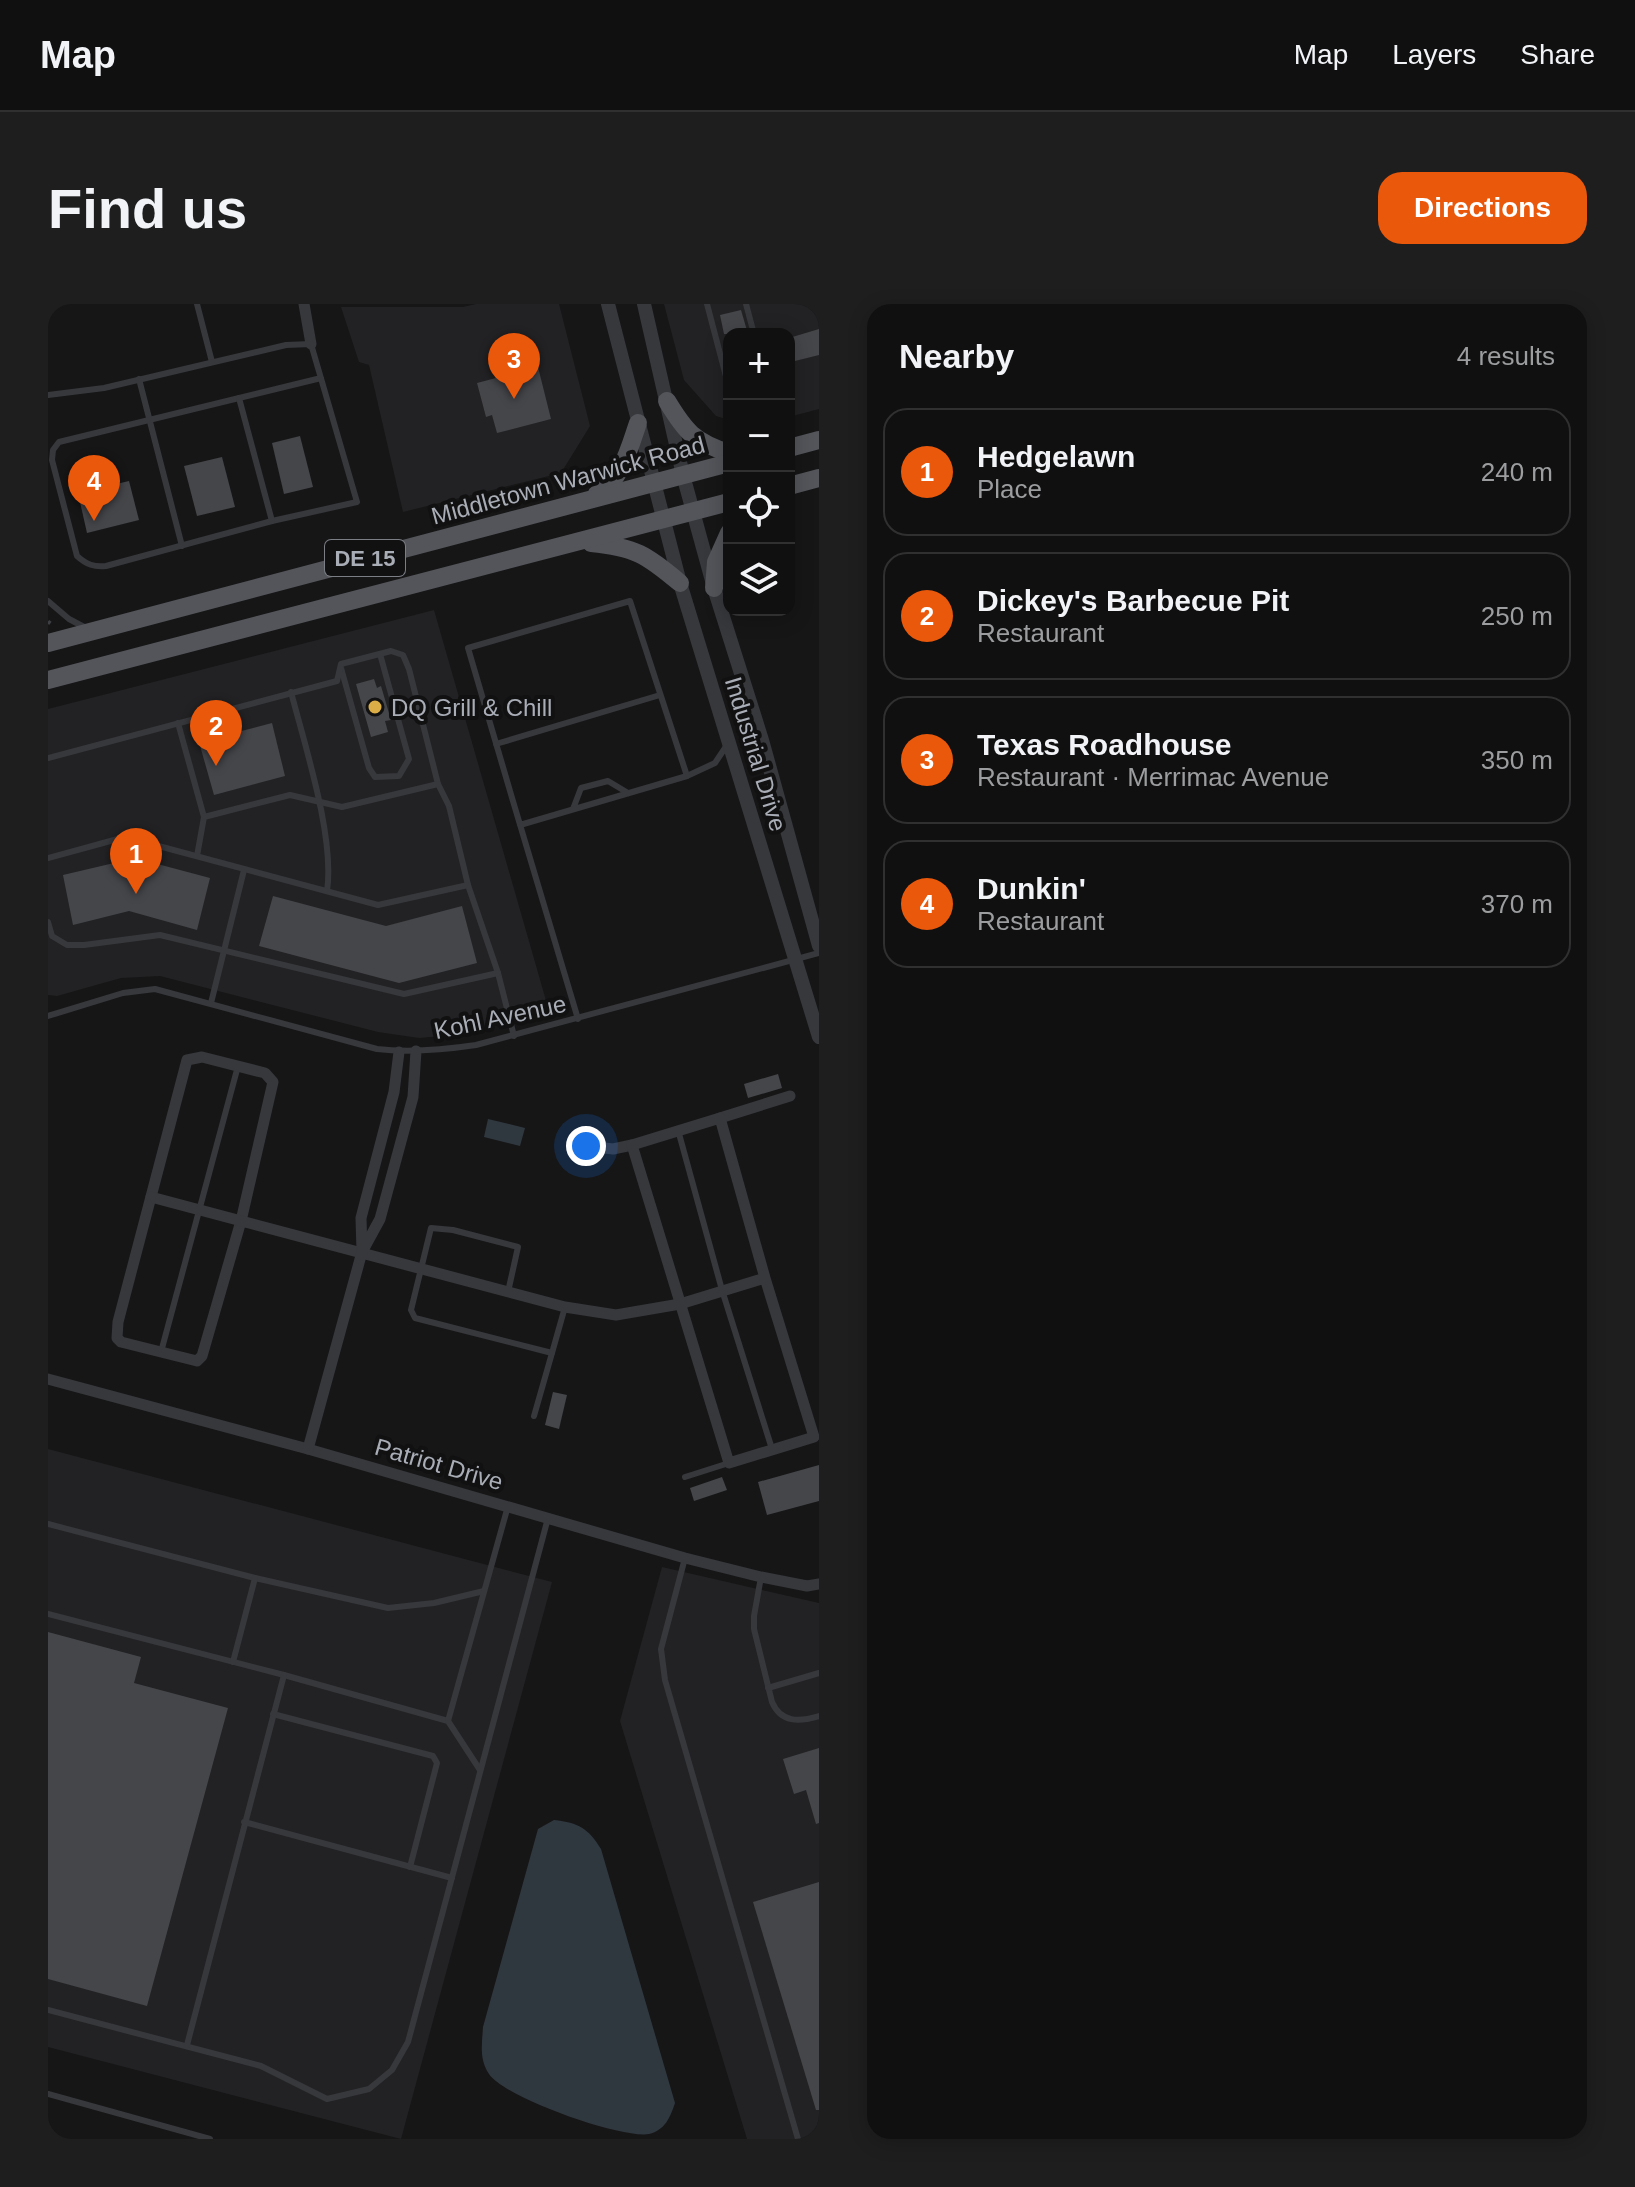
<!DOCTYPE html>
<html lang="en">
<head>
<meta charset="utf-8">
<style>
  :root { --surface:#101011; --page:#1e1e1f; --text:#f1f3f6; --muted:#9c9d9f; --line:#303031; --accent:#ea580c }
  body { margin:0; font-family:Arial,sans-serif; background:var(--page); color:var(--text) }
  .controls { position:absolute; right:24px; top:24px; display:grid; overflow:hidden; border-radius:16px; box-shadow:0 4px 20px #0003 }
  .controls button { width:72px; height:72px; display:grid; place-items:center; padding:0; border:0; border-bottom:2px solid var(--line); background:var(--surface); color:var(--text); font:40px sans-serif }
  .you { position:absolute; left:538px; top:842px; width:28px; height:28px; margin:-20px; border:6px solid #fff; border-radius:50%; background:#1a73e8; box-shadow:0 0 0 12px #1a73e833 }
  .badge { display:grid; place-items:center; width:52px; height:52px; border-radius:50%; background:var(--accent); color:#fff; font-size:26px; font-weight:700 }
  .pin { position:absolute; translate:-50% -66px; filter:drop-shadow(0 2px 4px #0008) }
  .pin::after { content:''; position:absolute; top:42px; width:28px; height:24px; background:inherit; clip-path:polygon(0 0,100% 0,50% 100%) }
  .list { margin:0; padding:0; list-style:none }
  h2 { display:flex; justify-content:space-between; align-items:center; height:104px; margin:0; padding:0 32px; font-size:34px }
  h2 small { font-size:26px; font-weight:400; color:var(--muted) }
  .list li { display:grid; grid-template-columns:52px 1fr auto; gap:24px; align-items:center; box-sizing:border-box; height:128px; margin:0 16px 16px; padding:0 16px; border:2px solid var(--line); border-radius:24px }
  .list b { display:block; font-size:30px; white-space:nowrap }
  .list p { margin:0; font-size:26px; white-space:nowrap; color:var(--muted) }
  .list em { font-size:26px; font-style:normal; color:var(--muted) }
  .icon { flex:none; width:44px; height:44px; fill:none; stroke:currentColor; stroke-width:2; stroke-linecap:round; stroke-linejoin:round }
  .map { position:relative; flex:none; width:771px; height:1835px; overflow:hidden; border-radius:24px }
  header { display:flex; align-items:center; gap:48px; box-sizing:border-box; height:112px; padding:0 40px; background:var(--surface); border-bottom:2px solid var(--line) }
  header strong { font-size:38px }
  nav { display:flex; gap:44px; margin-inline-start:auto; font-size:28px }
  .intro { display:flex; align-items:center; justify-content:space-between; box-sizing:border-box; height:192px; padding:0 48px }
  h1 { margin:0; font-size:56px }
  .button { padding:20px 36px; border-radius:24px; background:var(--accent); color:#fff; font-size:28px; font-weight:700 }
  main { display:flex; gap:48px; padding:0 48px }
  aside { flex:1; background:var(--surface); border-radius:24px; box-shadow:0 4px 20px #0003 }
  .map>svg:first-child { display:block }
</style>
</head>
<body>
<header>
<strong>Map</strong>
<nav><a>Map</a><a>Layers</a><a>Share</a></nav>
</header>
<div class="intro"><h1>Find us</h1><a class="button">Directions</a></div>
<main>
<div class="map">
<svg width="771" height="1835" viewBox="0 0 771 1835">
  <rect width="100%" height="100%" fill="#161617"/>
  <g fill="#222224">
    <polygon points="428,0 511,0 542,122 513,169 355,208 321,61 311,58 293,3 415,3"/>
    <polygon points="616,0 771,0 771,105 741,113 741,30 681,30 681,116 668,112 636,76"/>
    <polygon points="386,306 501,707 404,731 371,734 330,728 112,672 73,674 9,692 0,691 0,405"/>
    <polygon points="0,1145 504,1278 353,1835 0,1743"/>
    <polygon points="614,1263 771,1299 771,1835 699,1835 572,1417"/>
  </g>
  <g fill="#30383f">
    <polygon points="440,815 477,824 472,842 436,833"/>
    <path d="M506,1516c25,3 34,8 47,29l74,254c-5,15 -10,27 -26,31 -27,5 -144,-36 -160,-60 -10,-15 -7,-30 -6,-47l55,-198z"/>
  </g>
  <g fill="#45464a">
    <polygon points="693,6 700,30 676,30 672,11"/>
    <polygon points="771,25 771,51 747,57 741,34"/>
    <polygon points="490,63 503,115 449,129 444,111 438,113 429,79"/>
    <polygon points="252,132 265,183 236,190 224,139"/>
    <polygon points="174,153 187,203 149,212 136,162"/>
    <polygon points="81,177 91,216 39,229 30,189"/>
    <polygon points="326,375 329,384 333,382 343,416 337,417 340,428 323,433 308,380"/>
    <polygon points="224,419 237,472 166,491 151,438"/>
    <polygon points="65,546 87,547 87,554 162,574 149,626 81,607 25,621 15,571 66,559"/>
    <polygon points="225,592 338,622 414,602 429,659 351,679 211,642"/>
    <polygon points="730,770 734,784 700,794 696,780"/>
    <polygon points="505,1088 519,1091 511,1125 497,1121"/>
    <polygon points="771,1161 771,1197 719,1211 710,1178"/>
    <polygon points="674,1173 679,1186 646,1197 642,1184"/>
    <polygon points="0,1328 93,1353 86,1379 180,1404 99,1702 0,1675"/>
    <polygon points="771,1444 771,1519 768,1520 758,1486 746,1490 735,1455"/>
    <polygon points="771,1578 771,1806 768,1806 705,1598"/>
  </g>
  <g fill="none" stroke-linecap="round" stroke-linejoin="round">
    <polyline stroke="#3d3f43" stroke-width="3" stroke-dasharray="4 6" stroke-linecap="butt" points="0,320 3,316"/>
    <g stroke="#37383c" stroke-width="6">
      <polyline points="149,0 164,58"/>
      <polyline points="659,0 680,80"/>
      <polyline points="698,0 706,30"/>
      <polyline points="91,75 134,242"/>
      <path d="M0,91l56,-7 182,-43 25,-1 46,158 -85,19 -166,45c-12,1 -19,-1 -29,-10l-25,-96 1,-10 6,-8 262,-64"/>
      <polyline points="191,94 224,217"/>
      <polyline points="0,297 21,315 40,325"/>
      <polyline points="293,364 321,464 327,473 351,472 361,455 332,350"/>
      <path d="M243,388c14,54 44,146 36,199"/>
      <polyline points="130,419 156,513"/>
      <polyline points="448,440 612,391"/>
      <polyline points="0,454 289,377 293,360 343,347 355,351 361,365 390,480 401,502 420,581"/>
      <polyline points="639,472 667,459 679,441"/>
      <polyline points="525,505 533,484 560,477 580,489"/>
      <path d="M472,521l167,-49 -57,-175 -162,47c36,124 73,247 110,371"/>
      <polyline points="149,552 156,513 242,491 294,503 390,480"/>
      <polyline points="0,554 77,533 330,601 420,581 450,669 466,732"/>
      <polyline points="0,618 4,632 19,641 36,641 112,631 356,690 450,669"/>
      <polyline points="163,699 196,566"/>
      <path d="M0,712l75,-23 32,-4 222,60c33,4 65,1 99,-4l343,-92"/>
      <polyline points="630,826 674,986 724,1145"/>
      <polyline points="460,988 470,943 405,926 383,924 363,1006 367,1014 504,1049 517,1003"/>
      <polyline points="113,1048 190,762"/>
      <polyline points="486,1112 504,1049"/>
      <polyline points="637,1173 681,1159"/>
      <polyline points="0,1220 207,1274 340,1304 386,1299 436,1287"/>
      <polyline points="637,1254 613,1345 617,1376 750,1835"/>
      <path d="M713,1273l-7,39v13l18,73c9,21 27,20 47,14"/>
      <polyline points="0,1310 236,1371 400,1417 432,1466"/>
      <polyline points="185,1358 207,1274"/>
      <polyline points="720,1384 771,1369"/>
      <polyline points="225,1410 385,1452 389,1459 362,1563"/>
      <polyline points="400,1417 460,1202"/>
      <polyline points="196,1518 404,1574"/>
      <polyline points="0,1706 213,1762 279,1795 321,1785 344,1766 360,1738 500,1214"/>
      <polyline points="139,1741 236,1371"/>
      <polyline points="0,1790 162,1835"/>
    </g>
    <g stroke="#37383c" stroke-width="11">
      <polyline points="256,0 263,40"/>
      <polygon points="154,753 217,769 225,778 193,917 154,1052 149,1057 73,1038 69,1034 70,1018 139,756"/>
      <polyline points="672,814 742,792"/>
      <polyline points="531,841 565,845 584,841"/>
      <polyline points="103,893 517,1003 568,1011 632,1000 717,974 672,814 584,841 681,1159 766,1133 717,974"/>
      <polyline points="314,947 313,914 346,788 351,748"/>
      <polyline points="0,1075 260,1145 637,1254 713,1273 759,1282 771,1280"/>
      <polyline points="260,1145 314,948 332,915 365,793 368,747"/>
    </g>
    <g stroke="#37383c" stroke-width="14">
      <polyline points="560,0 632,279 771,733"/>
      <polyline points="596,0 635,171 666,284 714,436 771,642"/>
    </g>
    <g stroke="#53555a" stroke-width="18">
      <path d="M619,97c18,30 27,41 62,52"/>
      <polyline points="741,144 771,136"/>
      <polyline points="741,182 771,174"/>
      <path d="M549,190c25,-15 32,-45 41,-71"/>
      <path d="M543,239c44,4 56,12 89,40"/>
      <polyline points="666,284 668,258 681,229"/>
      <polyline points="0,339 681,159"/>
      <polyline points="0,376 681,198"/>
    </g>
  </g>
  <circle fill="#dcae48" stroke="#111112" stroke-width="3" cx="327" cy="403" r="8"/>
  <g text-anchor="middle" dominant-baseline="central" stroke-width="8" stroke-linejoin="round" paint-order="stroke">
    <rect fill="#111112" stroke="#7b7e85" stroke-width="2" x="277" y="236" width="80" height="36" rx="6"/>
    <g font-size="22" font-weight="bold" fill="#a9adb6">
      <text x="317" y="254">DE 15</text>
    </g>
    <g font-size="24" fill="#a9adb6" stroke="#111112">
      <text transform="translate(520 176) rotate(-15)">Middletown Warwick Road</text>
      <text transform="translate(708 450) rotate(73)">Industrial Drive</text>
      <text transform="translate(452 713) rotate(-12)">Kohl Avenue</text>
      <text transform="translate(391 1160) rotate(16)">Patriot Drive</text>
    </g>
    <g font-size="24" fill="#a9adb6" stroke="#111112" text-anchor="start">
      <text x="343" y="403">DQ Grill &amp; Chill</text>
    </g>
  </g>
</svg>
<div class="controls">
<button>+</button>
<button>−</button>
<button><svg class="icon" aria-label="locate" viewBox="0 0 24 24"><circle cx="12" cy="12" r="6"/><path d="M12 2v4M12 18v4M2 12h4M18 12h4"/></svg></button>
<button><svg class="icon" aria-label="layers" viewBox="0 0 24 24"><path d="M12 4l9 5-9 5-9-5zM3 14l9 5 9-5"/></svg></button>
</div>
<div class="you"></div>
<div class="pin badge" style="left:88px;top:590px">1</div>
<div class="pin badge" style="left:168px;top:462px">2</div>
<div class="pin badge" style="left:466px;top:95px">3</div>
<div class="pin badge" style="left:46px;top:217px">4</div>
</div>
<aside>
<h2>Nearby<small>4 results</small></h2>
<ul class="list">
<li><span class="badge">1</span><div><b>Hedgelawn</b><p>Place</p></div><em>240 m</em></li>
<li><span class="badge">2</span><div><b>Dickey's Barbecue Pit</b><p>Restaurant</p></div><em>250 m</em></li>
<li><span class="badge">3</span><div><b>Texas Roadhouse</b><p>Restaurant · Merrimac Avenue</p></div><em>350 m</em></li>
<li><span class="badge">4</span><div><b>Dunkin'</b><p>Restaurant</p></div><em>370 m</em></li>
</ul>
</aside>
</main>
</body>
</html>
